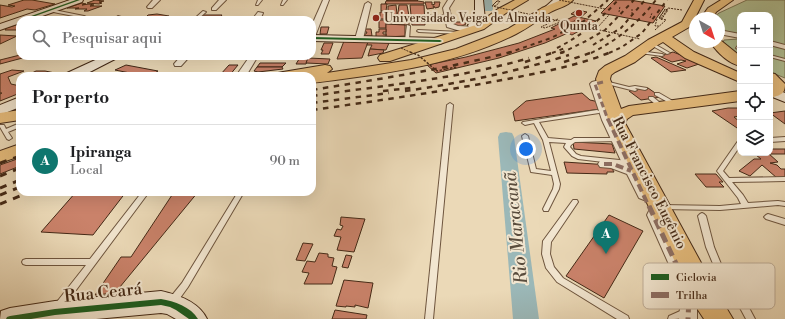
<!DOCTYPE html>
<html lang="pt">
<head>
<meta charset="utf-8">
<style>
  :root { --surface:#fff; --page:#f2f2f2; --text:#202124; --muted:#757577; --line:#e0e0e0; --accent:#0f766e }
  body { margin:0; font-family:"Libre Bodoni",serif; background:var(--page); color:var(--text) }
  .controls { position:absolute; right:12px; top:12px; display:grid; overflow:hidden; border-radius:8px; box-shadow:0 4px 16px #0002 }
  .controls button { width:36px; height:36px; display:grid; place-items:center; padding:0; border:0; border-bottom:1px solid var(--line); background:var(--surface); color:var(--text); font:20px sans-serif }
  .compass { position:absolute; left:689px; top:12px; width:36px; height:36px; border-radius:50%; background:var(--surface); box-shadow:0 4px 16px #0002; rotate:141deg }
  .you { position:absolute; left:526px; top:149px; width:14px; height:14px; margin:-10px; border:3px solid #fff; border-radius:50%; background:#1a73e8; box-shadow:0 0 0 6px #1a73e833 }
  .badge { display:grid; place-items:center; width:26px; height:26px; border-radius:50%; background:var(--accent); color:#fff; font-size:13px; font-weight:700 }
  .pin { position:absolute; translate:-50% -33px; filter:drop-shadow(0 1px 2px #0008) }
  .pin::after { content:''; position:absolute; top:21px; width:14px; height:12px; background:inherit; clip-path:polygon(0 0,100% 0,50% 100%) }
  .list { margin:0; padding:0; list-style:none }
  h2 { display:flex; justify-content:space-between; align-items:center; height:52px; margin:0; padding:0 16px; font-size:17px }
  h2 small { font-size:13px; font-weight:400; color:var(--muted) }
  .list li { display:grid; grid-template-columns:26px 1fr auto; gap:12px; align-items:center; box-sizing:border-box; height:72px; padding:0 16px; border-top:1px solid var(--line) }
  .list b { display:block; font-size:15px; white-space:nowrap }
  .list p { margin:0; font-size:13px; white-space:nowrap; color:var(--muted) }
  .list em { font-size:13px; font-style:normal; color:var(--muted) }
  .icon { flex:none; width:22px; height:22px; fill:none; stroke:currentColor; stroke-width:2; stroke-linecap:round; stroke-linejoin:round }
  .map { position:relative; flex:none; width:785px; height:319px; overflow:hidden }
  .search { position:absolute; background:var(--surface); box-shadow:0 4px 16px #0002; left:16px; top:16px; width:300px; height:44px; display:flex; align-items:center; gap:10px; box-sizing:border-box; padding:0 14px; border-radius:12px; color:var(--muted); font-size:15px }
  .panel { position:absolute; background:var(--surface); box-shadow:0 4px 16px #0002; left:16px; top:72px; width:300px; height:124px; border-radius:12px }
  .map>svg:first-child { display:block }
</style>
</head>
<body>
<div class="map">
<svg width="785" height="319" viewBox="0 0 785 319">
  <rect width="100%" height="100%" fill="#ebd9b7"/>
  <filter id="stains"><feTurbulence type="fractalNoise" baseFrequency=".005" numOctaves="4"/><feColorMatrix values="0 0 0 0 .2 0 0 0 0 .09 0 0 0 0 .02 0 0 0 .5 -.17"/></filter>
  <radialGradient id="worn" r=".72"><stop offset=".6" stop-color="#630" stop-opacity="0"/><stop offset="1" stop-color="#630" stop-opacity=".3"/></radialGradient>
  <polygon fill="#b0c094" stroke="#7a7455" points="747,0 785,0 785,78 770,72 770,15 740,15 740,57 723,43 724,40 738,39 739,36 719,30 719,18 714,17 719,13"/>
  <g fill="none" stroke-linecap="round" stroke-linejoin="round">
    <g fill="#9bb8b8" fill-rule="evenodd">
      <polygon points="482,0 492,0 493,9 492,11 484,11"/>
      <polygon points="506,132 512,133 514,137 539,319 513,319 498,137 500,133"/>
    </g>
  </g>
  <g fill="#ca826a" stroke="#442916">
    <polygon points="24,0 32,0 55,4 35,10 27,9 0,18 0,5 12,7 15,6 8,5"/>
    <polygon points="95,0 104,1 99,2 102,3 99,4 87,3"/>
    <polygon points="389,0 417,0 418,1 386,1"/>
    <polygon points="614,0 630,0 665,6 653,23 601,13"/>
    <polygon points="386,1 418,1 424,2 424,4 385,4"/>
    <polygon points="425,2 432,2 432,5 435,4 434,2 440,2 439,7 435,8 434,6 433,6 434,8 427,9"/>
    <polygon points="82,3 86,4 82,5 89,4 94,5 90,6 102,6 88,11 84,11 87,9 75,9 79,8 67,8"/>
    <polygon points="381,4 387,4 386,11 381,11"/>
    <polygon points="396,5 397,14 398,12 399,5 407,5 409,16 396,15 396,24 388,24 388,6"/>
    <polygon points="410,5 424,5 425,25 412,25"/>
    <polygon points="577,10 587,12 581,17 571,14"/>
    <polygon points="380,12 386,12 388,19 380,19"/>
    <polygon points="157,14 169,16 166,18 160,19 166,19 164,20 142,20 152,18 145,18 148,15"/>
    <polygon points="202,15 222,15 218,20 196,20"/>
    <polygon points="424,15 444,15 444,18 425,17"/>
    <polygon points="409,16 409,25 398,25 398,17"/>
    <polygon points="574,16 596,21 572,35 568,33 545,43 499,58 436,73 427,65 466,57 519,43 555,29 551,28"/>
    <polygon points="425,17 444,18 445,22 425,22"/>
    <rect x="379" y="20" width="7" height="8"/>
    <polygon points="454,22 465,22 466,24 460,27 455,26"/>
    <polygon points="19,24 20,24 20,30 5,30 6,28"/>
    <polygon points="386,24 405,25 405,36 386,37"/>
    <polygon points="321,27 329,27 327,34 320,34"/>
    <polygon points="363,29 371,29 372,36 362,36 362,34 366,34 367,32 363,32"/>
    <polygon points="379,29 386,29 386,32 383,32 383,34 386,34 386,36 376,37 376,32 379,32"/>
    <polygon points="0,35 17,36 0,44"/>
    <polygon points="344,41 368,42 362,58 337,59"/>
    <polygon points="368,42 389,43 386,50 370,49 372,45 367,45"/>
    <polygon points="324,43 333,43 329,54 321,54 323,50 321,50"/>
    <polygon points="370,49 384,50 383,53 368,56"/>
    <polygon points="673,52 702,63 687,68 677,64 686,61 681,60 672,62 659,56"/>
    <polygon points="20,55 30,56 0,64 0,60"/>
    <polygon points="301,56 309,56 306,64 296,64"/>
    <polygon points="656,57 686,70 671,72 651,58"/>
    <polygon points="308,58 330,59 328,64 306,63"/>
    <polygon points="260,63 286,63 282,67 257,67"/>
    <polygon points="126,65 158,71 150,76 145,76 115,70"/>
    <polygon points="229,65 238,65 229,76 214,76 220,75"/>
    <polygon points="257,67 282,67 283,69 258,72 254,71"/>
    <polygon points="12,70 24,71 8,77 11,84 20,86 20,93 0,101 0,94 2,93 0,93 0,74"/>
    <polygon points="36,71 45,71 60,74 56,76 26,76"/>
    <polygon points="648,88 661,97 641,100 629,91"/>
    <polygon points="582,93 590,100 599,102 600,109 515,121 513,112 526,101"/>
    <polygon points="728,108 740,108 740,116 734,117 740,122 740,130 712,111"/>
    <polygon points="785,111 785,124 770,113"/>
    <polygon points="573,142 612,144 615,153 574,149"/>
    <polygon points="770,149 785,149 785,154 770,154 768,153 770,153"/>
    <polygon points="757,153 768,153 778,162 770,163 777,165 781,169 785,169 785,178 777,178 762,165 750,176 739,171 754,159 761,159 756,155"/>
    <polygon points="20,158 20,166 0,174 0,165"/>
    <polygon points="564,162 610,165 614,172 607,172 607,174 567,173"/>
    <polygon points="695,174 716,174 723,182 719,182 724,187 706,187"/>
    <polygon points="76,192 126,192 93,235 41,232"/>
    <polygon points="174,192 198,192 115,293 95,295 121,257 131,257"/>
    <polygon points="609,215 643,231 604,298 566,276"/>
    <polygon points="341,217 365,219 354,252 337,250 341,237 334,236 337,229 341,230 343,226 340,225"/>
    <polygon points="303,243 313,244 305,261 296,260"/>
    <polygon points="319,253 328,254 328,257 334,258 332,266 337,267 332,284 304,284 309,273 302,272 307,261 315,262"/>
    <polygon points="346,255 352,256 348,268 342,267"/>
    <polygon points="344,280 373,283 368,308 355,305 355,307 346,306 346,307 336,306"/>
    <polygon points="335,310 367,315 366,319 332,319"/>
  </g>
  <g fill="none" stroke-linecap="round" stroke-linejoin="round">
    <defs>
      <g id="lane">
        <polygon points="258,0 262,0 258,5 256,5"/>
        <polygon points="283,0 287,0 283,5 281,5"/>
        <polygon points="49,9 84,16 86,17 84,18 48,11 47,10"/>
        <polygon points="203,11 206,12 197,20 193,20"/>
        <polygon points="118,16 121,17 117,20 113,20"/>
        <polygon points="407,25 410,26 409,40 407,41 405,40"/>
        <polygon points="418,30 461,32 463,33 461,34 419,32 417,31"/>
        <polygon points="649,42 651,42 670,53 667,54 649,44"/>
        <polygon points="739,44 740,44 740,50 736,48"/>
        <polygon points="639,51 662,54 664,55 662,56 640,53 639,53"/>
        <polygon points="770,55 785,59 785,61 770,57"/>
        <polygon points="603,81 605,81 629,87 635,86 647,88 647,89 645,90 635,88 637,90 635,91 603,83"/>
        <polygon points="655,93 659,93 678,104 677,105 673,105 655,95"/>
        <polygon points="649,97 653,97 664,106 664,108 660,108 649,99"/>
        <polygon points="450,103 453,105 433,319 425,319 447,105"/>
        <polygon points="597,110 599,111 600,112 599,113 539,122 548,138 571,140 574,138 621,138 622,139 619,141 575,142 571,145 570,147 576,154 581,156 629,161 632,163 629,165 578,159 572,156 564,147 566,143 549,142 560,184 559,189 548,211 544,211 543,209 553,189 554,184 552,175 531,172 522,136 525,134 528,136 536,169 551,171 543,140 534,123 525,125 522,123 523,122"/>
        <polygon points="20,123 20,127 8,132 12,138 9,140 7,139 0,127 0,125 4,125 6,129"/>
        <polygon points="785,137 785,141 770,142 770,138"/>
        <polygon points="740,140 740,146 723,171 729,178 785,177 785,181 732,182 743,195 748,203 778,201 785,202 785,206 778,205 720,210 661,209 660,207 661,205 663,205 720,206 741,204 738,198 717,171 738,141"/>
        <polygon points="142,192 149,192 62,309 59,310 56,309 55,306 56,303 86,265 26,265 23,264 22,262 23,260 26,259 90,259"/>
        <polygon points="238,192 244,192 188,287 175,305 172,306 169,305 168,302 169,299 182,283"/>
        <polygon points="573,200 577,200 578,202 551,242 550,254 554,267 563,278 628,316 629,319 617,319 557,282 546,268 542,254 543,241"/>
        <polygon points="702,213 704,214 706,216 714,247 721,264 739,289 755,319 746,319 733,295 714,266 706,247 698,216 700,214"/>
        <polygon points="768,214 785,219 785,225 766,219 764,217 766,215"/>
        <path d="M687,308l3,1 1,3c-5,7 -15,7 -23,7l1,-3z"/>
      </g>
      <g id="street">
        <polygon points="153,0 160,0 152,8 148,8 147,7"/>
        <polygon points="219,0 226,0 216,10 212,10 212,8"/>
        <polygon points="323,0 329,0 316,34 312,36 312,25"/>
        <polygon points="448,0 454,0 449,8 453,24 458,26 477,27 477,31 457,30 447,27 443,8"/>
        <polygon points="368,2 371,4 363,39 359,41 356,41 355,39 365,4"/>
        <polygon points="258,12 263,13 260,20 252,20"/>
        <polygon points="719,30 740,34 740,38 719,34"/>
        <polygon points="770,41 785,45 785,49 770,45"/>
        <polygon points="181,56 190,56 181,66 175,66 174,64"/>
        <polygon points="250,56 258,56 246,76 236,76"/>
        <path d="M603,79l5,3 -8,3 12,35 39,75 -2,3 -5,2 -5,-2 -12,-24 -16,-6 -11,-1 -2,-3 2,-3c8,-2 15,-1 22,2l-20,-43 -12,-36 2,-2z"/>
        <polygon points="654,210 659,211 661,215 695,287 697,297 697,319 679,319 681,297 679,287 647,215 649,211"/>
      </g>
      <g id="secondary">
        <polygon points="70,0 83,0 82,2 31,20 20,20 20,23 0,30 0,24"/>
        <polygon points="475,0 483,0 485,20 478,26 479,29 478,31 470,31 468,25 475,19"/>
        <polygon points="553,0 563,0 551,11 545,11 543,9"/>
        <polygon points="312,35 440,38 446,41 440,44 312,41"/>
        <polygon points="104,56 119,56 117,58 82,76 66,76 67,73"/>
        <polygon points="773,88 785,93 785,102 770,96 770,89"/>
        <polygon points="20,97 20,107 0,115 0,105"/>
        <path d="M161,291c18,4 38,11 46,28h-31l-9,-5 -6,-1 -65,6h-96l1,-8 9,-3 45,-7z"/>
      </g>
      <g id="primary">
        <polygon points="515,0 528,0 506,13 484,29 390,61 380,61 378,58 380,55 476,25 498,9"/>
        <path d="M561,0h12c-6,7 -16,8 -24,13 -11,7 -21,15 -33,21 -63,32 -135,40 -204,49v-7h-36l2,-3 5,-1 42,-7 5,1 2,3 -5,4 84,-13 45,-11 52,-20 34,-21z"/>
        <polygon points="694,0 704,0 691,26 672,37 694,52 740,73 740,82 685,58 663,42 656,46 635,62 615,72 611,75 610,79 621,109 629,106 740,91 740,101 633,115 627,119 625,123 718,294 733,319 704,319 698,310 609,123 596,79 599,71 605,66 625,56 648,40 682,22"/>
        <polygon points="721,0 733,0 716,12 713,18 701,18 708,8"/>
        <path d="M719,39l21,17v10c-12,-3 -23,-14 -30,-24h9z"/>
        <path d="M770,73l5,1 10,10c0,11 -5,11 -15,14v-10l2,-1 -2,-2z"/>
        <polygon points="20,110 20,120 0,123 0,113"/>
        <polygon points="20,144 20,156 0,163 0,151"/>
      </g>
    </defs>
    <use href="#lane" stroke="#6e553e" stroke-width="2"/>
    <use href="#street" stroke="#6e553e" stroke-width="2"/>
    <use href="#secondary" stroke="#442916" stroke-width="2"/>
    <use href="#primary" stroke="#442916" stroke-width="2"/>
    <g stroke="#442916" stroke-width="1" stroke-dasharray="2 1" stroke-linecap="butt">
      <polyline points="632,9 632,14"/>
      <polyline points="666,10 668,8 682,10"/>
      <polyline points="619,12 620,6"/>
      <polyline points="650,18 652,13"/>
      <polyline points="558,19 541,27 545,28 563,21"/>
      <polyline points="657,19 655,26 659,26"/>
      <polyline points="666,20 659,18 665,10 667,10"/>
      <polyline points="568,24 576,20"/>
      <polyline points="579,26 586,22"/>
      <polyline points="583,26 588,23 586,22"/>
      <polyline points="597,28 609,15"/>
      <polyline points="655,30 666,20"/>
    </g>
    <polyline stroke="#442916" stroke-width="1.5" stroke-dasharray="2.5 1.5" stroke-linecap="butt" points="446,69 457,67"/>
    <use href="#lane" fill="#f2e6d0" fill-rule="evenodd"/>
    <use href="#street" fill="#f2e6d0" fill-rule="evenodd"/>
    <use href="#secondary" fill="#f2e6d0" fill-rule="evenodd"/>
    <use href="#primary" fill="#e6bc7c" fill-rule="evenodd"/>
    <g stroke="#442916" stroke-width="2" stroke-dasharray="4 4" stroke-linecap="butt">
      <polyline points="593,45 621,28 645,0"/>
      <path d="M557,48c24,-12 43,-28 61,-48"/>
      <polyline points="508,53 551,38 584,21 608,0"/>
      <polyline points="552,53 565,48"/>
      <polyline points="561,53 586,41 605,30 634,0"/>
      <path d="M591,53c27,-13 47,-30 65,-53"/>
      <polyline points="609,53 622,47 642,33 667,0"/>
    </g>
    <g stroke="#442916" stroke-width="2.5" stroke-dasharray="5.5 5.5" stroke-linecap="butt">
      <polyline points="560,53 564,52"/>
      <polyline points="525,62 555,52"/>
      <polyline points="564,62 593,52"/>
      <path d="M312,90c67,-11 134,-21 199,-38"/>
      <polyline points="383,91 411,88"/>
      <path d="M405,91c56,-8 110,-19 164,-36"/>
      <path d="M312,96c73,-11 146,-17 217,-38"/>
      <polyline points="312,103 389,93"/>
      <path d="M312,110c64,-9 127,-18 190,-30 37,-7 75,-14 109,-28"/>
    </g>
    <g stroke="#442916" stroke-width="3" stroke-dasharray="7 7" stroke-linecap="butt">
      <polyline points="0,163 20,156"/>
      <polyline points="0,176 20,168"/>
      <polyline points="0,188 20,180"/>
      <polyline points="0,195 20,187"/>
      <polyline points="0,204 30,192"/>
    </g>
    <g stroke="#442916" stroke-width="1" stroke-dasharray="2 1" stroke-linecap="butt">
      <polyline points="559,0 605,9"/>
      <polygon points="497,1 500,1 496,6 493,5"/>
      <polyline points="497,1 492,6 640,39"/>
      <polyline points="661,20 668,10 665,9 659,18 661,18 667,10"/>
      <polyline points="574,24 580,21 576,20"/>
      <polyline points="401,48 412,53"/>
    </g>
    <polyline stroke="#442916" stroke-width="1.5" stroke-dasharray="2.5 1.5" stroke-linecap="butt" points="410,52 418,55 437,71 446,69"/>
    <polyline stroke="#8d6e63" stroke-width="3" stroke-dasharray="6 3" stroke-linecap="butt" points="603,82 595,84 608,120"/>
    <g stroke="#8d6e63" stroke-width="4" stroke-dasharray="8 4" stroke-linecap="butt">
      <polyline points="608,119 649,207"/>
      <polyline points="604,164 613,164 631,171"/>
    </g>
    <polyline stroke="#8d6e63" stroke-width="5" stroke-dasharray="10 5" stroke-linecap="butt" points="649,206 687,287 689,297 688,319"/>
    <defs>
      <g id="cycleway">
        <polygon points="76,0 80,0 24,20 20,21 20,20"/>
        <polygon points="312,37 440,40 442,41 440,42 312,39"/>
        <path d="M161,299c13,2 30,8 37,20h-9l-13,-9 -6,-3 -9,-2 -106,10 -24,4h-25l1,-2 3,-1 45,-7z"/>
      </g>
    </defs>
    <use href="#cycleway" stroke="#f2e6d0" stroke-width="3"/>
    <use href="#cycleway" fill="#1b5e20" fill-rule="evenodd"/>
  </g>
  <g fill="#8f2418" stroke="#f2e6d0" stroke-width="1.5">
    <circle cx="579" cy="13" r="4"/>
    <circle cx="376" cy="18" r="4"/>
  </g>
  <g text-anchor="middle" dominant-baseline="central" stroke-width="4" stroke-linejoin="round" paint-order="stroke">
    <g font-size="12" fill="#442916" stroke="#f2e6d0" text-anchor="start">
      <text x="384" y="18">Universidade Veiga de Almeida</text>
      <text x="579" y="26" text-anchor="middle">Quinta</text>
    </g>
    <g font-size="14" fill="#442916" stroke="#f2e6d0">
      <text transform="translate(649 183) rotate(63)">Rua Francisco Eugênio</text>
    </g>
    <g font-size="17" fill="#442916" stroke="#f2e6d0">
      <text transform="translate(103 293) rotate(-6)">Rua Ceará</text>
    </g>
    <g font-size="18" font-style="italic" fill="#5a4d3e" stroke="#f2e6d0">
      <text transform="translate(516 228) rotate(-96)">Rio Maracanã</text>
    </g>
  </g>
  <rect x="643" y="263" width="132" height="46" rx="6" fill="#f2e6d0" stroke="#bead98" stroke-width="1"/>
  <rect x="651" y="274" width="18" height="6" fill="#1b5e20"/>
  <rect x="651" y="292" width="18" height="6" fill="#8d6e63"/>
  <g font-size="11" fill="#442916">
    <text x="676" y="281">Ciclovia</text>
    <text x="676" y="299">Trilha</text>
  </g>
  <rect width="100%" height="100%" filter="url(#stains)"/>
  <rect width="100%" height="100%" fill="url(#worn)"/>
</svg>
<div class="controls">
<button>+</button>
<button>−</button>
<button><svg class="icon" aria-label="locate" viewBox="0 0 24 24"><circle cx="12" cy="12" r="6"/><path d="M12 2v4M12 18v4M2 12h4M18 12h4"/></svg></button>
<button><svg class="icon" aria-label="layers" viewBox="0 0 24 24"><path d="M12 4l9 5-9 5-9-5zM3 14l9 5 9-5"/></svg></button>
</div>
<svg class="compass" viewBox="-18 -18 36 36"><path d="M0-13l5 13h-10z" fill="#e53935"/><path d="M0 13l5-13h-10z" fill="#757577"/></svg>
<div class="you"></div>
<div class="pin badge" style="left:606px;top:254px">A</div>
<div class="search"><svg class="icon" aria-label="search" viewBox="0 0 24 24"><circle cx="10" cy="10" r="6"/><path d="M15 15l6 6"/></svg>Pesquisar aqui</div>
<section class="panel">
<h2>Por perto<small></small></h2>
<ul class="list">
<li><span class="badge">A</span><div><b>Ipiranga</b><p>Local</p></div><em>90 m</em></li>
</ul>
</section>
</div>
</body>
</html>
